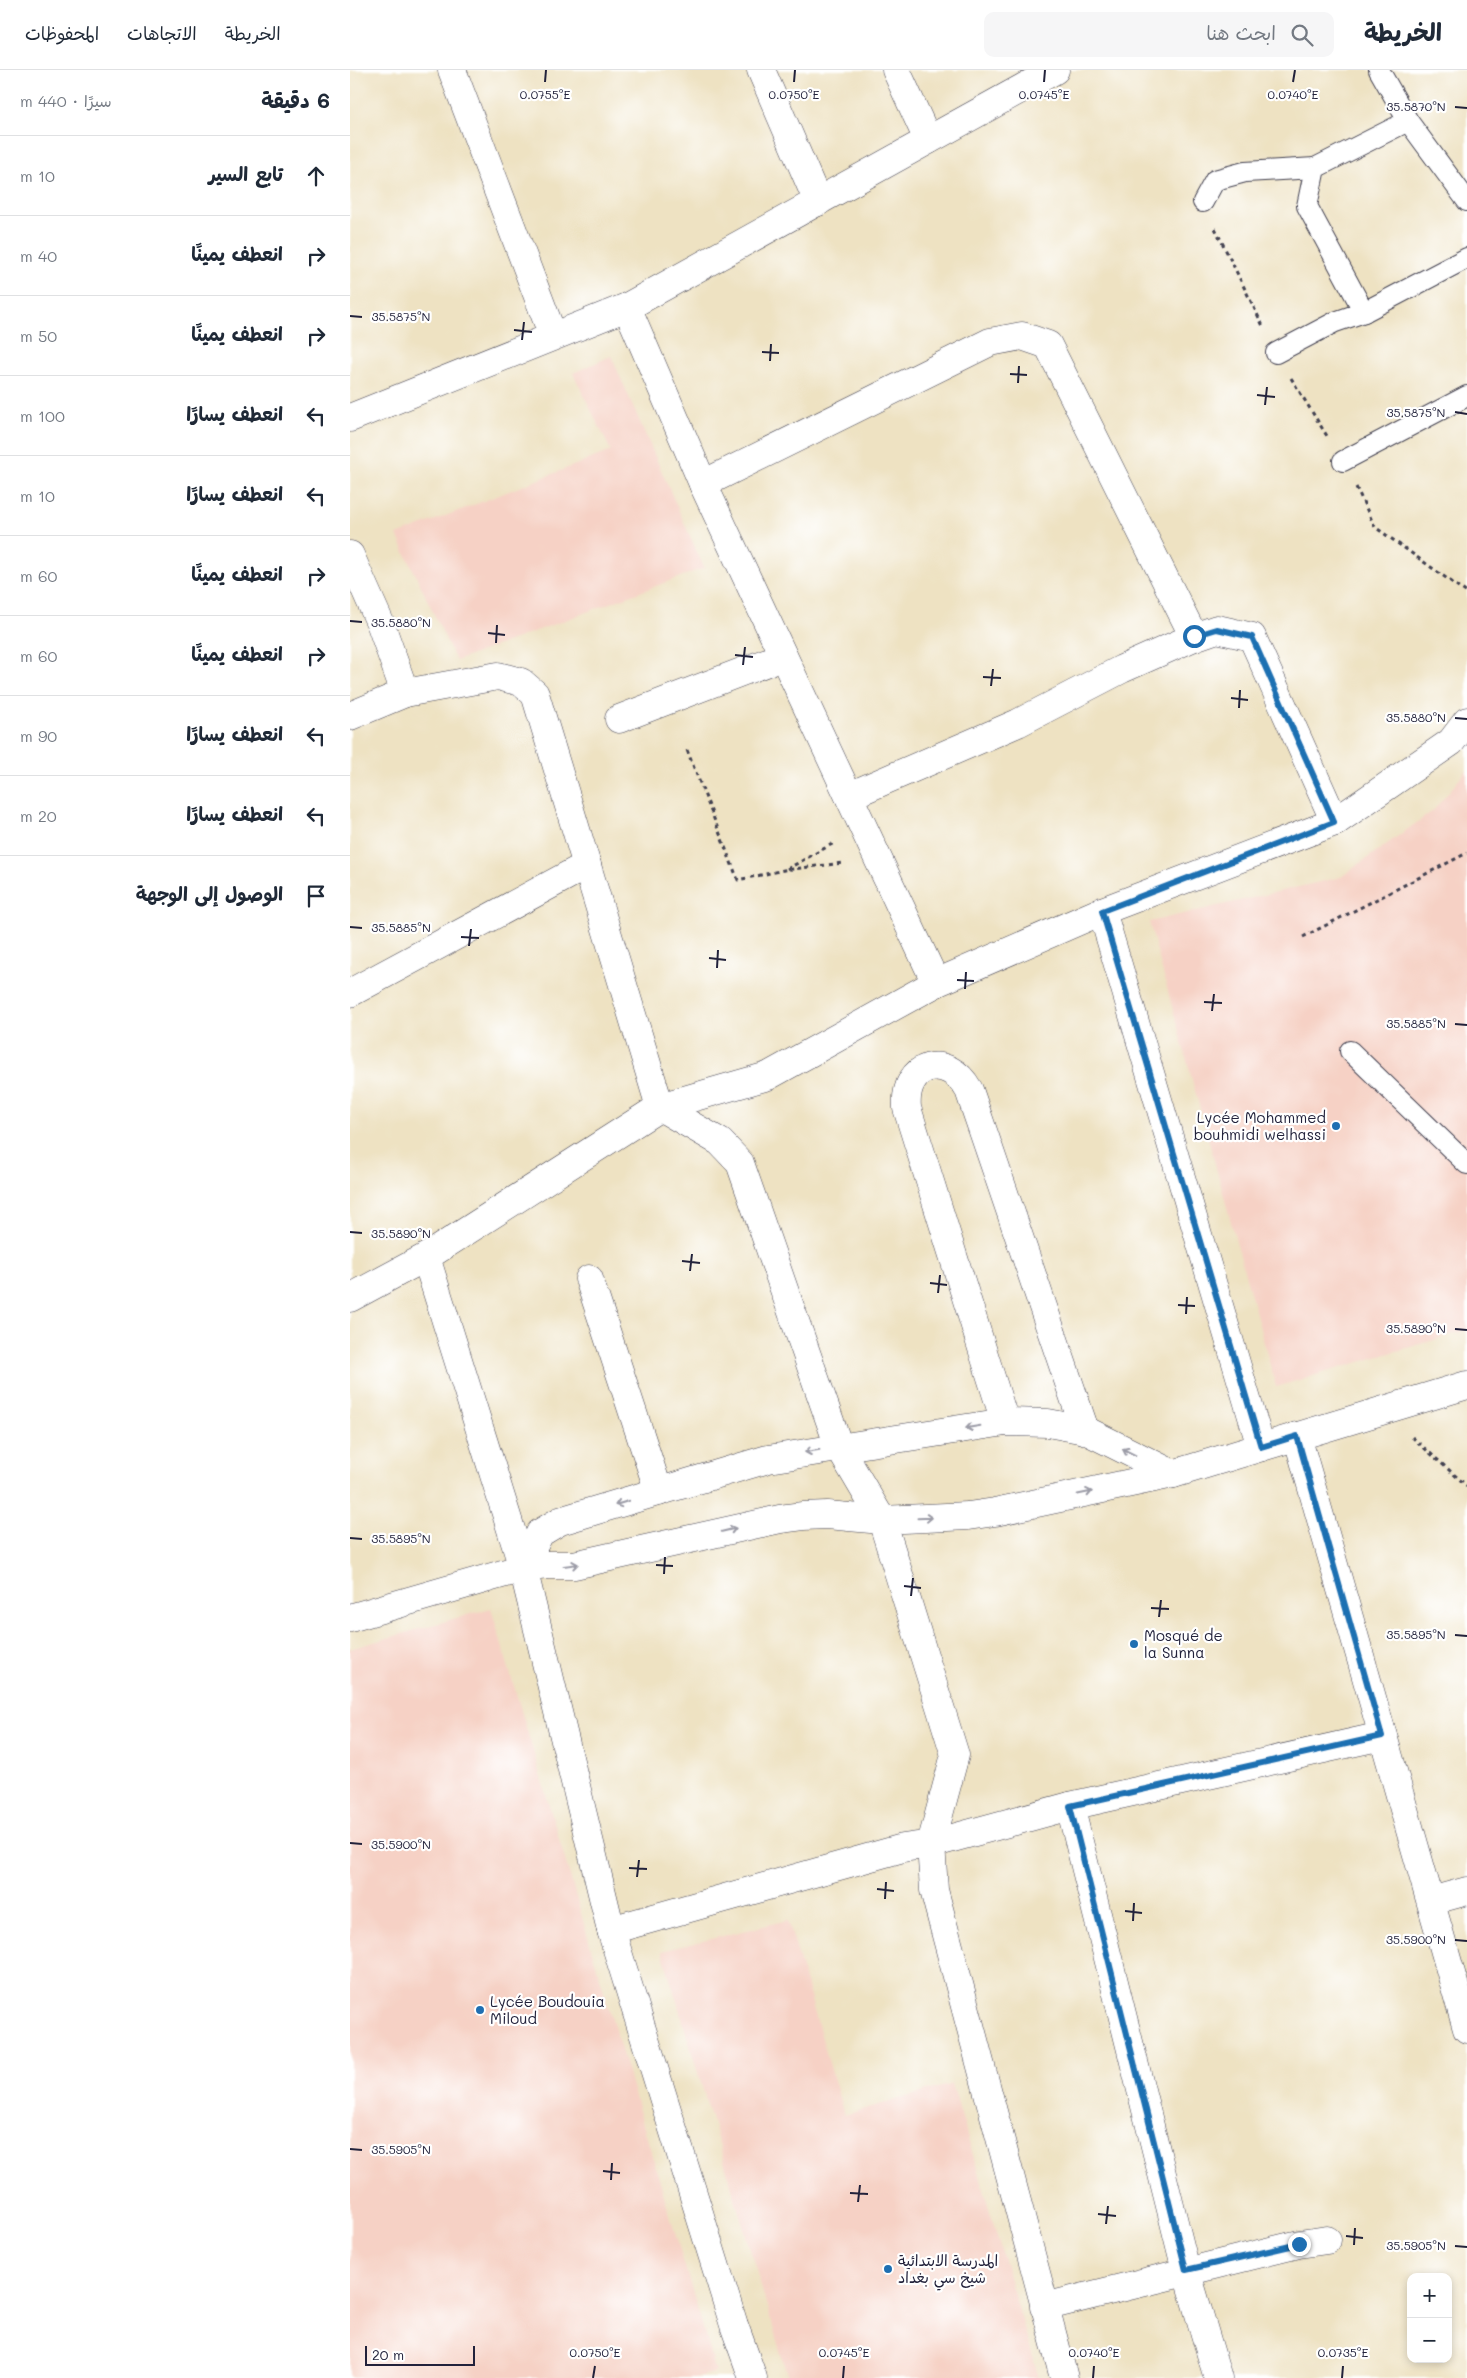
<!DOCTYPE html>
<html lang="ar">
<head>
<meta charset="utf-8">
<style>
  :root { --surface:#fff; --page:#f6f6f7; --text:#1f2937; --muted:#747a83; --line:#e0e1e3 }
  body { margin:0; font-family:Mali,"Playpen Sans Arabic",sans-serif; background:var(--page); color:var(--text); direction:rtl }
  .controls { position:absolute; right:15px; bottom:15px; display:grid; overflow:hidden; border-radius:10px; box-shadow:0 2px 8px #0003 }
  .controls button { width:45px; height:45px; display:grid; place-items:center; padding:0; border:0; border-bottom:1px solid var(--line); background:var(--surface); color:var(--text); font:25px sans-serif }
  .scale { position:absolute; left:15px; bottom:12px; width:110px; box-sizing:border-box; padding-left:5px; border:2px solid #22223b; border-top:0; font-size:14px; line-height:18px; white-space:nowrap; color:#22223b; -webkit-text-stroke:4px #fff; paint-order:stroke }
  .stop { position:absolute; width:15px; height:15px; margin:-11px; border:4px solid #1f6fb2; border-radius:50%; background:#fff }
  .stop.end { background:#1f6fb2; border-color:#fff; box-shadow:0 1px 5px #0008 }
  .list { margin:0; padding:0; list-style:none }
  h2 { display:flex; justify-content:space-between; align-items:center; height:65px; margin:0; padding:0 20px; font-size:21px }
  h2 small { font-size:16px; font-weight:400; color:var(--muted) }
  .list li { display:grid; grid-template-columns:32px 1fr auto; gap:15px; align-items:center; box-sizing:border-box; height:80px; padding:0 20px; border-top:1px solid var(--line) }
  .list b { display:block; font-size:19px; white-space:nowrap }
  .list em { font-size:16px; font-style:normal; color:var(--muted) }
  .icon { flex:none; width:28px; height:28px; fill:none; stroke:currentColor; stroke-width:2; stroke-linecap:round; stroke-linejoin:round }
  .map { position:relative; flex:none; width:1117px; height:2308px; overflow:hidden; direction:ltr }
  header { display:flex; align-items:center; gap:30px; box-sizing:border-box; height:70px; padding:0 25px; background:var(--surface); border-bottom:1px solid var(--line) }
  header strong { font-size:24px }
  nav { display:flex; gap:28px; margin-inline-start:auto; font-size:18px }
  .search { width:350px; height:45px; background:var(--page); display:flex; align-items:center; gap:12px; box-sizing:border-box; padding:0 18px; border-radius:10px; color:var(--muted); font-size:19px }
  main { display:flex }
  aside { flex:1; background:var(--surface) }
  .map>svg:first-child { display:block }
</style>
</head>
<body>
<header>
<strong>الخريطة</strong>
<div class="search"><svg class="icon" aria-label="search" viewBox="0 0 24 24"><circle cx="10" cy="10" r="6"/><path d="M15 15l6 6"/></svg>ابحث هنا</div>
<nav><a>الخريطة</a><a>الاتجاهات</a><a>المحفوظات</a></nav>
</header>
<main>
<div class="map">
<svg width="1117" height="2308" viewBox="0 0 1117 2308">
  <rect width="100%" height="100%" fill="#fff"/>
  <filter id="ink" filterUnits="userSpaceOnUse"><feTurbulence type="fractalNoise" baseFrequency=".02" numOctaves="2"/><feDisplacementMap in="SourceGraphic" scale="10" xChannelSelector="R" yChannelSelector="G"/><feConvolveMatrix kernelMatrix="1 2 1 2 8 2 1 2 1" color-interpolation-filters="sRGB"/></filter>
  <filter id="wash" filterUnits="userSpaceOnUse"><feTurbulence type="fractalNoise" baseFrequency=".0096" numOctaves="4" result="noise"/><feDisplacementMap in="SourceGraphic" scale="20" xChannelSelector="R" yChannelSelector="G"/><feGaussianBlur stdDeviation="1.12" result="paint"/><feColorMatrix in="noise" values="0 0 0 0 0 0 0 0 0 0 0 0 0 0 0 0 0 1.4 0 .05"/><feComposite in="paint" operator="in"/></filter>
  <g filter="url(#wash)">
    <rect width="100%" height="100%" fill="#eee2c2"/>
    <g fill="#f6d1c5">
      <polygon points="261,286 354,498 106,591 47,465 261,381 223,303"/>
      <polygon points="1117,700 1117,1260 926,1317 799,852 991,807 1083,741"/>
      <polygon points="141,1538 366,2302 344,2308 0,2308 0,1579"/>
      <polygon points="438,1850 494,2045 602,2014 689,2308 438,2308 312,1881"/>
    </g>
  </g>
  <g filter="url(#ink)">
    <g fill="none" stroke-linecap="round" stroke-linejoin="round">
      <defs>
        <g id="service">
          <polyline points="1058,51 1117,131"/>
          <polyline points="853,132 865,110 895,102 965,98"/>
          <polyline points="1014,242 1117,188"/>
          <polyline points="926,283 985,252 1014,242 957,136 965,98 1058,51 1029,0"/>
          <polyline points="993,391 1117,326"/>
          <polyline points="1000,981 1117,1094"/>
        </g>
        <g id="minor">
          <polyline points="102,0 203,266"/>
          <polyline points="411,0 468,132"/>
          <polyline points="546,0 578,70"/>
          <polyline points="277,237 353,414 586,913"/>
          <polyline points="353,414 640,272 672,266 698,275 844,567"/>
          <polyline points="0,485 31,555 55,623"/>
          <polyline points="0,646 55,623 148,606 171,612 185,624 310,1037 370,1072 390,1093 489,1377 532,1450 605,1685 581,1774 584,1820 714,2308"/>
          <polyline points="269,649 433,586"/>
          <polyline points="499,726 668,653 772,599 844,567 867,559 902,567 985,752"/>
          <polyline points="752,841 911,1377"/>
          <polyline points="0,923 237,795"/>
          <polyline points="76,1187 173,1498 261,1860 384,2255 403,2308"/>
          <polyline points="239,1209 309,1422"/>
          <polyline points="0,1228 76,1187 310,1037 418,1006 586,913 752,841 985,752 1101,672 1117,651"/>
          <path d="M655,1352l-98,-314c-4,-45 40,-57 62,-18l116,340"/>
          <polyline points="947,1366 1117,1959"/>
          <polyline points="173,1498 190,1463 210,1451 418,1389 655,1352 698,1353 735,1360 823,1404"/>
          <polyline points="0,1548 173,1498 197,1495 224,1495 430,1449 453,1446 477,1445 532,1450 618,1446 645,1442 823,1404 1117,1315"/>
          <polyline points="720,1736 836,2200 868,2308"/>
          <polyline points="1081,1831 1117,1821"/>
          <polyline points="261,1860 553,1778 581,1774 720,1736 1032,1666"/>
          <polyline points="694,2237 949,2174 977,2170"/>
        </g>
        <polyline id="tertiary" points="0,348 277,237 705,0"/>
      </defs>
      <use href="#service" stroke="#413f4f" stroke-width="22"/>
      <use href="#minor" stroke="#413f4f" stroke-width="29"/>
      <use href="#tertiary" stroke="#413f4f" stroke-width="29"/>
      <g stroke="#413f4f" stroke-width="3" stroke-dasharray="4 4" stroke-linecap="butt">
        <polyline points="865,158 913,256"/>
        <polyline points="941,308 977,366"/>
        <polyline points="1006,417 1025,457 1117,523"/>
        <polyline points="337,680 388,810 434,800 493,793"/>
        <polyline points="437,799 484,773"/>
        <polyline points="953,867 1117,783"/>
        <polyline points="1062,1367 1117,1416"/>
      </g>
      <use href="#service" stroke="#fff" stroke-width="20"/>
      <use href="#minor" stroke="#fff" stroke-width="28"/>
      <use href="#tertiary" stroke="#fff" stroke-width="28"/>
    </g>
    <defs><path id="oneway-shaft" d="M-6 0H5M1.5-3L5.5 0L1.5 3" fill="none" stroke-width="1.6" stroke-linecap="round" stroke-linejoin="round" transform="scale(1.25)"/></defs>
    <g stroke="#9c9ca7">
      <use href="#oneway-shaft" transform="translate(623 1357) rotate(171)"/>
      <use href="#oneway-shaft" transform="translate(462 1381) rotate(171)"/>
      <use href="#oneway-shaft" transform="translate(779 1382) rotate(-154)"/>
      <use href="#oneway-shaft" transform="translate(735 1423) rotate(-12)"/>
      <use href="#oneway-shaft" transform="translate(272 1433) rotate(163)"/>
      <use href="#oneway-shaft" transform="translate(575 1448) rotate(-2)"/>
      <use href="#oneway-shaft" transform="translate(379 1460) rotate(-13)"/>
      <use href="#oneway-shaft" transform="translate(221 1495) rotate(-8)"/>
    </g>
  </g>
  <g fill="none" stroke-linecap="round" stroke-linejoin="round" filter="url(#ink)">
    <polyline stroke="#1f6fb2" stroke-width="6" points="844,566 867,559 902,567 984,752 752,841 911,1377 947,1366 1032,1666 720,1736 836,2200 949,2174"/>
  </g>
  <path fill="none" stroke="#22223b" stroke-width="2" d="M195,12l1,-12M444,12l1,-12M694,12l1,-12M943,12l2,-12M1105,37l12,1M0,246l12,1M164,260l18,2M172,270l2,-18M412,282l17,1M420,291l1,-17M660,304l17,1M668,313l1,-17M907,325l18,2M915,335l2,-18M1105,342l12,2M0,551l12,1M138,563l17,2M146,573l1,-18M385,585l18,2M393,595l2,-18M633,607l18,1M641,616l2,-17M881,628l17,2M889,638l1,-18M1105,648l12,1M0,857l12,1M111,867l18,1M119,876l2,-17M359,888l17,2M367,898l1,-18M607,910l17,1M615,919l1,-17M854,932l18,1M862,941l2,-17M1105,954l12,1M0,1162l12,1M332,1191l18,2M340,1201l2,-17M580,1213l17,2M588,1223l2,-18M828,1235l17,1M836,1244l1,-17M1105,1259l12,1M0,1468l12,1M306,1495l17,1M314,1504l1,-17M554,1516l17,2M561,1526l2,-18M801,1538l18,1M809,1547l2,-17M1105,1565l12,1M0,1773l12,1M279,1798l18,1M287,1807l2,-17M527,1819l17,2M535,1829l1,-17M775,1841l17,2M783,1851l1,-18M1105,1870l12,1M0,2079l12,1M253,2101l17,2M261,2110l1,-17M500,2123l18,1M508,2132l2,-17M748,2144l18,2M756,2154l2,-18M996,2166l17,2M1004,2175l1,-17M1105,2176l12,1M243,2308l2,-12M493,2308l1,-12M743,2308l1,-12M992,2308l1,-12"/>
  <g fill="#1f6fb2" stroke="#fff" stroke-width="2">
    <circle cx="986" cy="1056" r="5"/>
    <circle cx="784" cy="1574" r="5"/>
    <circle cx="130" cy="1940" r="5"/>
    <circle cx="538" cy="2199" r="5"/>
  </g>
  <g text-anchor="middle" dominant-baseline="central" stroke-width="4.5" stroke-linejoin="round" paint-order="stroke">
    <g font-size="15" fill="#22223b" stroke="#fff" text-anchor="start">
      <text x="976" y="1047" text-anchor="end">Lycée Mohammed<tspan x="976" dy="17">bouhmidi welhassi</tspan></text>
      <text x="794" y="1565">Mosqué de<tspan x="794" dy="17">la Sunna</tspan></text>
      <text x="140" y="1931">Lycée Boudouia<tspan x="140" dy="17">Miloud</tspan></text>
      <text x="548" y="2190">المدرسة الابتدائية<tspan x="548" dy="17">شيخ سي بغداد</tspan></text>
    </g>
  </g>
  <g font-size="12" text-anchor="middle" fill="#22223b" stroke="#fff" stroke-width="4.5" stroke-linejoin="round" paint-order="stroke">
    <text x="195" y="29">0.0755°E</text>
    <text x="444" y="29">0.0750°E</text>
    <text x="694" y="29">0.0745°E</text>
    <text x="943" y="29">0.0740°E</text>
    <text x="1066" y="41">35.5870°N</text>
    <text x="51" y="251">35.5875°N</text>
    <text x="1066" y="347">35.5875°N</text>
    <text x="51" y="557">35.5880°N</text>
    <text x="1066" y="652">35.5880°N</text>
    <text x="51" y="862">35.5885°N</text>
    <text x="1066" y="958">35.5885°N</text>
    <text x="51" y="1168">35.5890°N</text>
    <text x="1066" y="1263">35.5890°N</text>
    <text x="51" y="1473">35.5895°N</text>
    <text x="1066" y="1569">35.5895°N</text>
    <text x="51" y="1779">35.5900°N</text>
    <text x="1066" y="1874">35.5900°N</text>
    <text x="51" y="2084">35.5905°N</text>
    <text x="1066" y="2180">35.5905°N</text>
    <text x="245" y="2287">0.0750°E</text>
    <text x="494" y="2287">0.0745°E</text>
    <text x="744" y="2287">0.0740°E</text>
    <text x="993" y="2287">0.0735°E</text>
  </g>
</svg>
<div class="controls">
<button>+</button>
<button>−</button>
</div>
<div class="scale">20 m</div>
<div class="stop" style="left:844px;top:566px"></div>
<div class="stop end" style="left:949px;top:2174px"></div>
</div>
<aside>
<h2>6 دقيقة<small>سيرًا · 440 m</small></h2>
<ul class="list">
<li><svg class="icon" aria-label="ahead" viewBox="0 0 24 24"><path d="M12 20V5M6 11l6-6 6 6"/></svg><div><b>تابع السير</b></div><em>10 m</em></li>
<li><svg class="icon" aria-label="right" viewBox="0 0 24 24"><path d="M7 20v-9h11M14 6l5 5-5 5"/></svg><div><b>انعطف يمينًا</b></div><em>40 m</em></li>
<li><svg class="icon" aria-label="right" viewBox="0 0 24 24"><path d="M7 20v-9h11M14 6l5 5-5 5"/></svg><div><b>انعطف يمينًا</b></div><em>50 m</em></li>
<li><svg class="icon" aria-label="left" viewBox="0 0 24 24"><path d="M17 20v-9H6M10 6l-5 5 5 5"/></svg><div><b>انعطف يسارًا</b></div><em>100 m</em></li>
<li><svg class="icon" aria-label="left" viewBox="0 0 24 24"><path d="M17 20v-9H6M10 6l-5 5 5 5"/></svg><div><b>انعطف يسارًا</b></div><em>10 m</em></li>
<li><svg class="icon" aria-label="right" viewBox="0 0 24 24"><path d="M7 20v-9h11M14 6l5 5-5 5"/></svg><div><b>انعطف يمينًا</b></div><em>60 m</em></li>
<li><svg class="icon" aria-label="right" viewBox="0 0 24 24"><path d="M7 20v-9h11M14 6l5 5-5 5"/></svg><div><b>انعطف يمينًا</b></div><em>60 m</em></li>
<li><svg class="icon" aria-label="left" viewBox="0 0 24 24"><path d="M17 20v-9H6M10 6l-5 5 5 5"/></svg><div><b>انعطف يسارًا</b></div><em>90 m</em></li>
<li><svg class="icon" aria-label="left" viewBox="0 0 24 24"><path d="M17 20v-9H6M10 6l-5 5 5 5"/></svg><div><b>انعطف يسارًا</b></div><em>20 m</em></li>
<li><svg class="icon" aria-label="arrive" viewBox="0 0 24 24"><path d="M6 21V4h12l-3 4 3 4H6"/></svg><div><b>الوصول إلى الوجهة</b></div></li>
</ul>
</aside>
</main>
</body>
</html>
